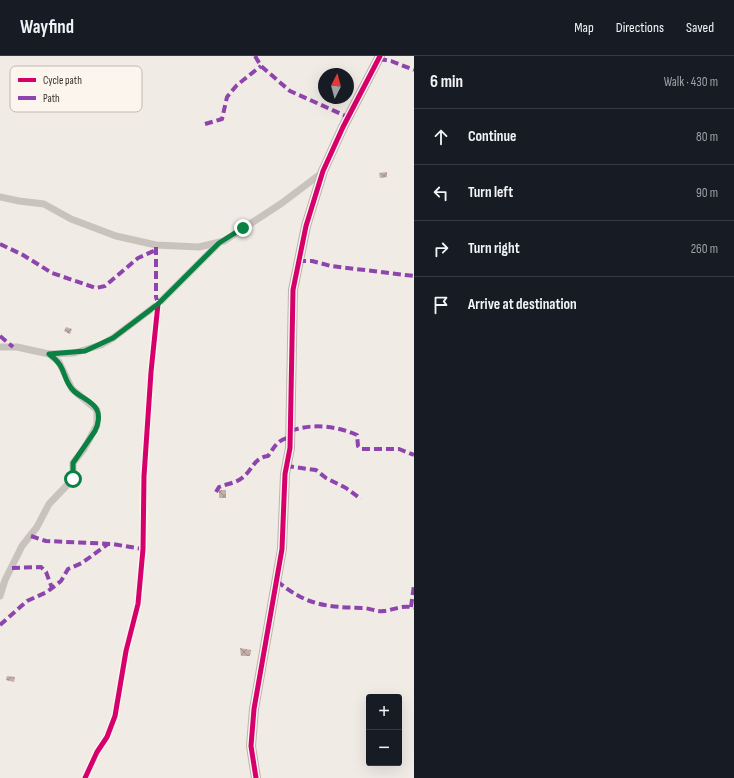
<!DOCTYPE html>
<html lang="en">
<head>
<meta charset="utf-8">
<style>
  :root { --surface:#171b24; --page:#20242c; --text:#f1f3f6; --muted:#9ea1a6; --line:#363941 }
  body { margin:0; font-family:"Sofia Sans Condensed",sans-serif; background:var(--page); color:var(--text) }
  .controls { position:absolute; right:12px; bottom:12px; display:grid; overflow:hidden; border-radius:4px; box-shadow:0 4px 16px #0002 }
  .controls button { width:36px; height:36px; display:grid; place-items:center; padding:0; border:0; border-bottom:1px solid var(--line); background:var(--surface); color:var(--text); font:20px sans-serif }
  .compass { position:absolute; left:318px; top:12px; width:36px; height:36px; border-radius:50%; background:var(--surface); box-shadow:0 4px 16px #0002; rotate:6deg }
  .stop { position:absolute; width:12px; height:12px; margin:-9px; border:3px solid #0b8043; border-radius:50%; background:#fff }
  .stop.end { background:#0b8043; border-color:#fff; box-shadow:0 1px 4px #0008 }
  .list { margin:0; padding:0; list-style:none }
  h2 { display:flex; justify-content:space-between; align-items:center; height:52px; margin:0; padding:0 16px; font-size:17px }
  h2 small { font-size:13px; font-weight:400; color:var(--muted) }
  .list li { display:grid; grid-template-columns:26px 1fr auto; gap:12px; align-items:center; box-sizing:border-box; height:56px; padding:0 16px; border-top:1px solid var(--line) }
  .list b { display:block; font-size:15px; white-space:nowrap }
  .list em { font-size:13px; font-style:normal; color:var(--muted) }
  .icon { flex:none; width:22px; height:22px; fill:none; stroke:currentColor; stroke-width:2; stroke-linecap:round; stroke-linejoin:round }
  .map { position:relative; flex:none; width:414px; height:722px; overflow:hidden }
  header { display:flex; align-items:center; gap:24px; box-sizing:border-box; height:56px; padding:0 20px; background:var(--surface); border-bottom:1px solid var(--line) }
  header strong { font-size:19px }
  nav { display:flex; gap:22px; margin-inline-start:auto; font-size:14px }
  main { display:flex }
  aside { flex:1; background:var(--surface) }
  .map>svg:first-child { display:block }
</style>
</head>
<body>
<header>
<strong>Wayfind</strong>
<nav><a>Map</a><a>Directions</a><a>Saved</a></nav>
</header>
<main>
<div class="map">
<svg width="414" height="722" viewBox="0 0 414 722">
  <defs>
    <pattern id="building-cross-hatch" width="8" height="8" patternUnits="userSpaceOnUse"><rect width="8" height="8" fill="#c3afa7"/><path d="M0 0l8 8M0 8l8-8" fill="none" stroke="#a08f88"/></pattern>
  </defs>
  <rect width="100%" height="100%" fill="#f0ebe5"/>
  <g fill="url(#building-cross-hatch)">
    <polygon points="387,116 387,121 380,122 379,117"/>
    <polygon points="66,271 72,273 70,278 64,275"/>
    <rect x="219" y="434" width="7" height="8"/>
    <polygon points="240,592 251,594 250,600 241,600"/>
    <polygon points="7,620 15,621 14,626 6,624"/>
  </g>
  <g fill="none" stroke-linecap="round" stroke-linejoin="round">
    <g stroke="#c9c3be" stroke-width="7">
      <polyline points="0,141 19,145 44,148 71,163 116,180 156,189 199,191 224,185 282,147 323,116"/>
      <polyline points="0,291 17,291 49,298 74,297 101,289 113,282 158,248 219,187"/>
      <polyline points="0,540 5,524 22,490 37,471 49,448 73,423 73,407 84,393 97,369 97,354 72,333 59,306 49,298"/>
      <polyline points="85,722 97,696 107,681 115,660 126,595 138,548 143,493 144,420 151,316 158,248"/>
    </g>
    <polyline stroke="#bab3ae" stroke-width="10" points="256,722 251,690 254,653 282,493 285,418 290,392 293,234 306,170 323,115 343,71 380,0"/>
    <g stroke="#8e44ad" stroke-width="4" stroke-dasharray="8 4" stroke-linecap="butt">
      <polyline points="255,0 261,10 290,35 348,61"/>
      <polyline points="379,3 391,5 414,14"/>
      <polyline points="205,68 222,63 227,41 237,29 261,10"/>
      <polyline points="0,188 23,199 52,217 96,232 105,230 138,202 156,194"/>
      <polyline points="156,191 156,241 158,248"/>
      <polyline points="298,205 312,205 331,210 414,220"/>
      <polyline points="0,280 13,291"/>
      <path d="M291,375c20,-8 46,-5 66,4l1,11 3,3h38l15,6"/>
      <polyline points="286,410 316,414 326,422 346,432 361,443"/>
      <path d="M216,436l3,-5c7,-3 17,-4 23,-9 11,-8 11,-20 26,-22 7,-9 8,-16 23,-19"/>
      <polyline points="31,480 46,485 112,488 143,493"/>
      <polyline points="12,512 41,511 46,516 52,532"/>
      <path d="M277,525c29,24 48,26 85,27 8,0 14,4 22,3 10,-1 20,-7 30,-3"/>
      <polyline points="411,551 414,529"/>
      <polyline points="0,569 27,545 47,536 61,525 68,513 82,507 108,488"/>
    </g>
    <defs>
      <g id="cycleway">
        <polyline points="85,722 97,696 107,681 115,660 126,595 138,548 143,493 144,420 151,316 158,248"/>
        <polyline points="256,722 251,690 254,653 282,493 285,418 290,392 293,234 306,170 323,115 343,71 380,0"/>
      </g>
    </defs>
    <use href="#cycleway" stroke="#fbf5ee" stroke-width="8"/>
    <use href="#cycleway" stroke="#d6006c" stroke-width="5"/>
  </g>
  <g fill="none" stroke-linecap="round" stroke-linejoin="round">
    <path stroke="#0b8043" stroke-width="5" d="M73,423v-16l22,-32c3,-6 5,-15 2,-21 -4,-9 -18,-13 -24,-20 -12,-13 -5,-22 -24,-36l36,-3 28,-13 45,-34 61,-61 24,-15"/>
  </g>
  <rect x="10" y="10" width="132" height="46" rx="6" fill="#fbf5ee" stroke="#c1bab4" stroke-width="1"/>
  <rect x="18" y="22" width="18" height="4" fill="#d6006c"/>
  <rect x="18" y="40" width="18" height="4" fill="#8e44ad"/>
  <g font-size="11" fill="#3b302b">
    <text x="43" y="28">Cycle path</text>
    <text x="43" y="46">Path</text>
  </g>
</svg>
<div class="controls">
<button>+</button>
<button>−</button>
</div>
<svg class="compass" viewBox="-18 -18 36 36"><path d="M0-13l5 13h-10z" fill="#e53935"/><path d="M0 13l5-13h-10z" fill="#9ea1a6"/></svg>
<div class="stop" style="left:73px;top:423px"></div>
<div class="stop end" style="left:243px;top:172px"></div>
</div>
<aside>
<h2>6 min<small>Walk · 430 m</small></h2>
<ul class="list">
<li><svg class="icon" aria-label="ahead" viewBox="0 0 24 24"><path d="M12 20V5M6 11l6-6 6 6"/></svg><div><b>Continue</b></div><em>80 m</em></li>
<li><svg class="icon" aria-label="left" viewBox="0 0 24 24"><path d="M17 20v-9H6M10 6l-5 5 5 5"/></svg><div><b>Turn left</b></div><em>90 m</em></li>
<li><svg class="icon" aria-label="right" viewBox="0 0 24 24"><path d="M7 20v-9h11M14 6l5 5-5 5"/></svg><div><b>Turn right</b></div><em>260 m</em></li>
<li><svg class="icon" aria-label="arrive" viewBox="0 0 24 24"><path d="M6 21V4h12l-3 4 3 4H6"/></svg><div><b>Arrive at destination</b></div></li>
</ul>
</aside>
</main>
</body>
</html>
